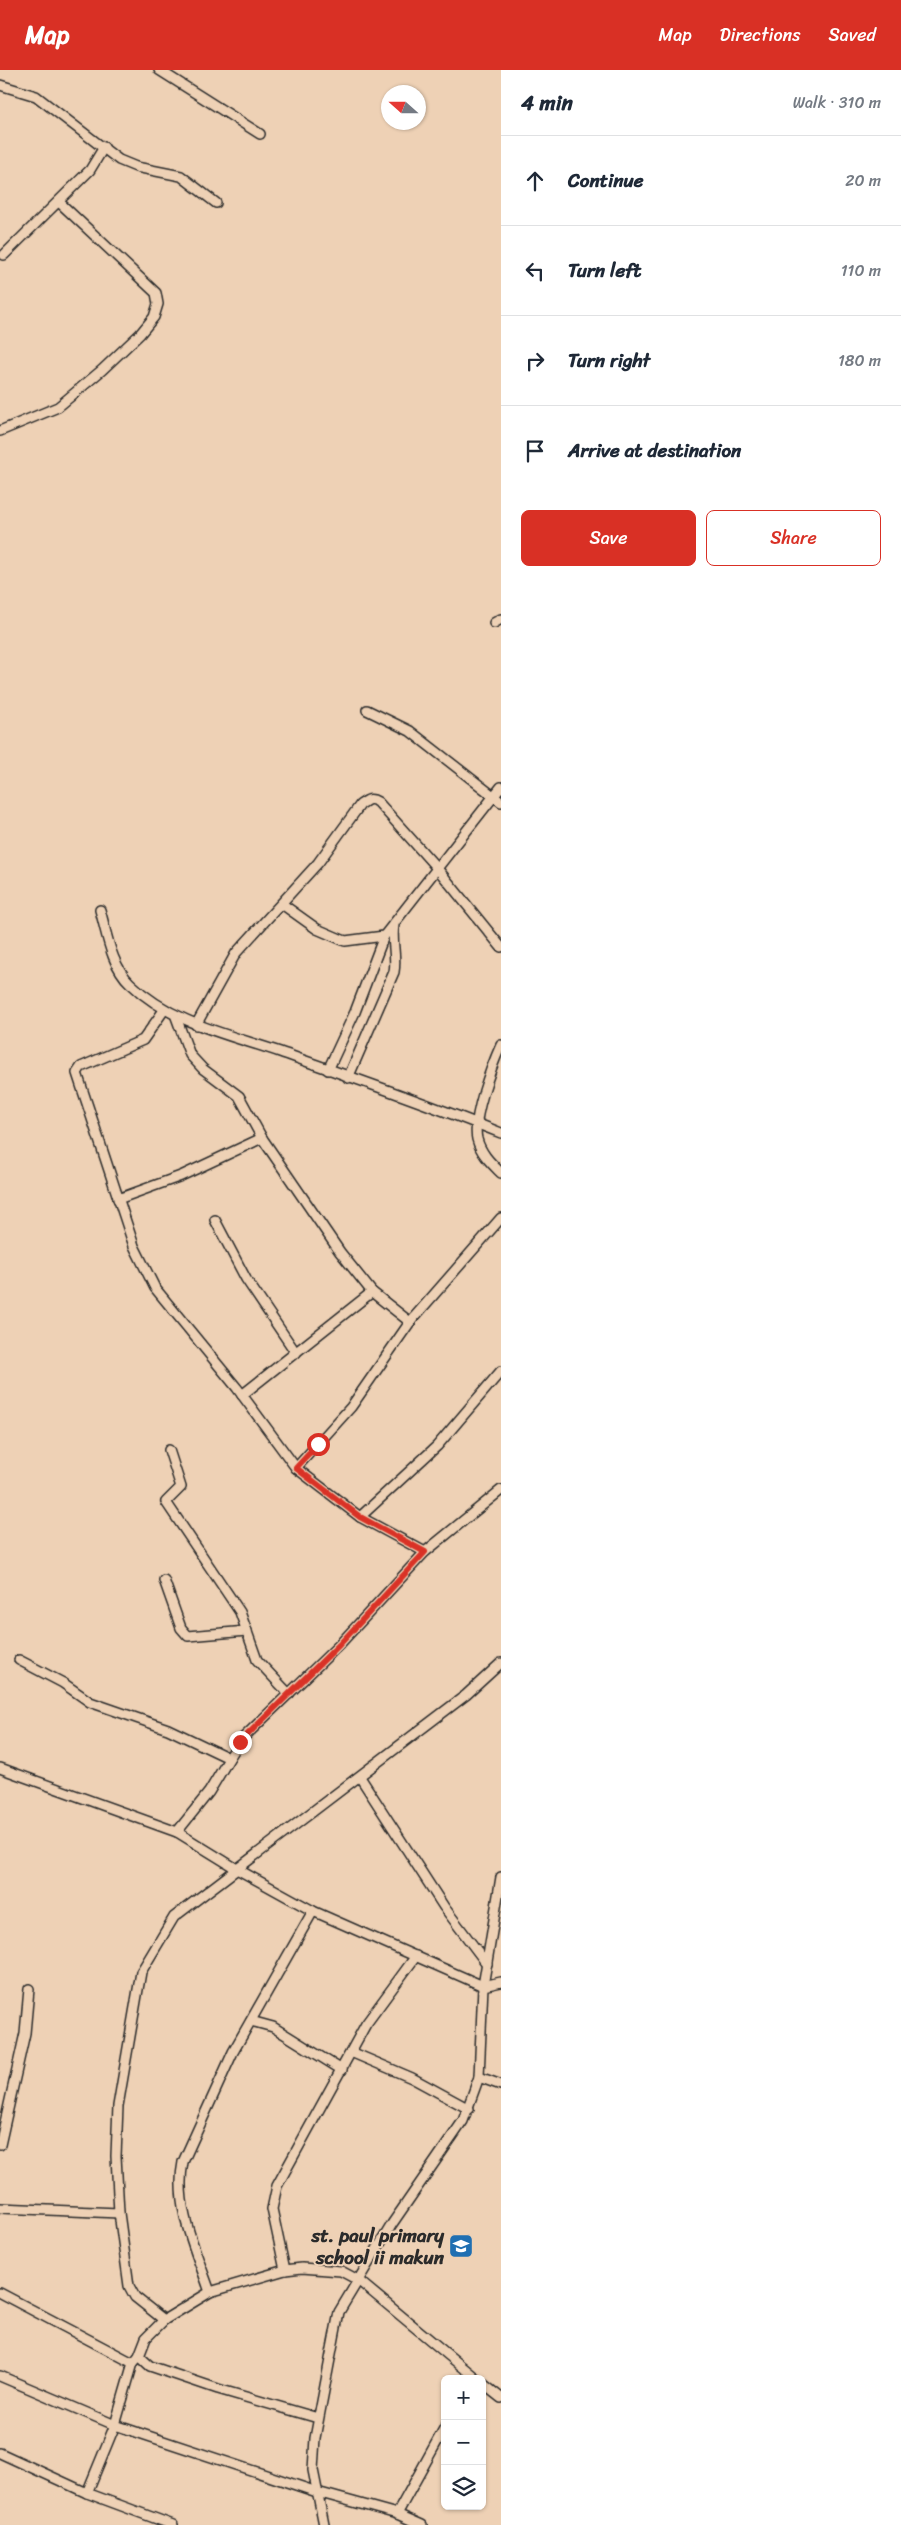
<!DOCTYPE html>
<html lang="en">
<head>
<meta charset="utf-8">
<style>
  :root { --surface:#fff; --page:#f6f6f7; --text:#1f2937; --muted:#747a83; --line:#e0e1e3; --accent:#d93025 }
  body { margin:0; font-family:Sriracha,sans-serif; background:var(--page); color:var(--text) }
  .controls { position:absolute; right:15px; bottom:15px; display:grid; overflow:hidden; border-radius:8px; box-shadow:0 1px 4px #0004 }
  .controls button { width:45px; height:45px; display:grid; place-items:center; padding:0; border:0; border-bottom:1px solid var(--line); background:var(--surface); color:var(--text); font:25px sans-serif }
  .compass { position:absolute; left:381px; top:15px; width:45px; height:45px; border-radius:50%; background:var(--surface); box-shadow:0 1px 4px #0004; rotate:291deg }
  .stop { position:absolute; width:15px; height:15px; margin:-11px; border:4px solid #d93025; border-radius:50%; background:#fff }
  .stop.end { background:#d93025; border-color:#fff; box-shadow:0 1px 5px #0008 }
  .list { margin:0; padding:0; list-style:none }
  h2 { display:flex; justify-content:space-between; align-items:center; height:65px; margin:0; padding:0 20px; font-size:21px }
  h2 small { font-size:16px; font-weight:400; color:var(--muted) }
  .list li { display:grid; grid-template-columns:32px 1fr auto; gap:15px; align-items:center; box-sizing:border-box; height:90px; padding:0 20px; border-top:1px solid var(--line) }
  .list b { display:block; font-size:19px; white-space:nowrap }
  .list em { font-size:16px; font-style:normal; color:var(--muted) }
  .actions { display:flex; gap:10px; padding:15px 20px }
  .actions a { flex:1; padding:11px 0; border:1px solid var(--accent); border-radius:8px; text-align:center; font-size:18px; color:var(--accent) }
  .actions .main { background:var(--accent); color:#fff }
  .icon { flex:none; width:28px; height:28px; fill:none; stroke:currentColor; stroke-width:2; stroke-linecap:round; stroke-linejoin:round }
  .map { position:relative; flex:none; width:501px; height:2455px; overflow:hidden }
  header { display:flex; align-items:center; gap:30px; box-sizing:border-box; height:70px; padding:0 25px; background:var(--accent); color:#fff }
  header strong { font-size:24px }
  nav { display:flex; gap:28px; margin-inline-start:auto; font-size:18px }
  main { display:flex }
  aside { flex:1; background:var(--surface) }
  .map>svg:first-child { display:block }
</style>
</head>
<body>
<header>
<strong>Map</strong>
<nav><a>Map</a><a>Directions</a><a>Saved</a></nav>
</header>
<main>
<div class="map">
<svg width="501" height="2455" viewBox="0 0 501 2455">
  <rect width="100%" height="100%" fill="#eed1b5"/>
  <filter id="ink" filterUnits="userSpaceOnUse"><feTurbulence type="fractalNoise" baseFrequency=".02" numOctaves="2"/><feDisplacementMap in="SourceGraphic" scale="10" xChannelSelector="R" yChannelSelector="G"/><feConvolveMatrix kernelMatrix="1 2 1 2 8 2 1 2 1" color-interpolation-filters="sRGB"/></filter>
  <g filter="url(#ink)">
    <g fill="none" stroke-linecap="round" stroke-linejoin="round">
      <defs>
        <g id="street">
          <polyline points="159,0 260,64"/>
          <polyline points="0,15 36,26 119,90 136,97 181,106 216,133"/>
          <polyline points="4,185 90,100 104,77"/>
          <polyline points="0,361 58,337 102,300 140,264 154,247 158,234 156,223 59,132"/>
          <polyline points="494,553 501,549"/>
          <polyline points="367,640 410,661 501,732"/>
          <polyline points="282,834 317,859 345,871 384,866"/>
          <path d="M100,840c7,24 11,55 30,73 41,40 97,51 150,69 74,26 149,52 221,81"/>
          <polyline points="164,940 143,970 81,997 77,1003 134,1176 155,1218 237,1318 296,1398 360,1447 425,1482"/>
          <polyline points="176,947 190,985 203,999 239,1026 262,1068 340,1182 372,1222 410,1252"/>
          <path d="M196,955l40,-72 82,-90 42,-58c7,-5 10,-8 18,-3l58,65 65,80"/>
          <path d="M501,975c-9,20 -29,73 -24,94 4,15 14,24 24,34"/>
          <polyline points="328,1000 355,942 384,866 501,717"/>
          <path d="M348,1008l46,-106c3,-16 -3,-31 0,-47"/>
          <polyline points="118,1129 181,1106 262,1068"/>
          <polyline points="215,1150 246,1209 296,1283"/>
          <polyline points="242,1325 372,1222"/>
          <polyline points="169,1380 181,1417 166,1432 240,1542 257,1590 289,1624"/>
          <polyline points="296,1398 351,1337 410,1252 501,1148"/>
          <polyline points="360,1447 437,1376 501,1301"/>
          <polyline points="164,1510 181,1558 188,1566 247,1561"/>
          <polyline points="19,1590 63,1613 90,1632 168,1659 229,1688"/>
          <polyline points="0,1698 177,1762 237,1799 313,1841 483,1916 501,1912"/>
          <polyline points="360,1707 444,1837 487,1894"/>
          <polyline points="177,1762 209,1722 239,1672 339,1575 425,1482 501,1420"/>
          <polyline points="251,1951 273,1957 342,2000"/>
          <polyline points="351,1982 412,2008 469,2039"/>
          <polyline points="479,2007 501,2015"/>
          <polyline points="0,2075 25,1963 29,1919"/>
          <polyline points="0,2138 119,2143"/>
          <polyline points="285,2200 272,2139 277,2116 366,1954 416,1886"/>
          <path d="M210,2222c-14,-41 -36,-86 -27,-130l50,-110 80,-141"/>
          <polyline points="0,2223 133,2293"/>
          <polyline points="164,2250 135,2227 129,2216 119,2143 116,2086 118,2036 141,1902 174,1847 466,1625 501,1593"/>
          <polyline points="139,2286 150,2296 218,2319 318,2348"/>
          <polyline points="0,2306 115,2355 317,2422 397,2444 422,2455"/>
          <polyline points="482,2313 501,2328"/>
          <polyline points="0,2383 87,2423 173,2455"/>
          <polyline points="87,2423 115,2355 133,2293 139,2286 146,2268 164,2250 210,2222 285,2200 302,2198 341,2201 358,2210 477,2309"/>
          <polyline points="397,2444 445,2357"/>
          <polyline points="324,2455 313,2400 315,2368 339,2242 392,2154 463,2051 479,2007 483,1916 501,1807"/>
        </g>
      </defs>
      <use href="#street" stroke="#2b2b2b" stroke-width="12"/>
      <use href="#street" stroke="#eed1b5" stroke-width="9"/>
    </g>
  </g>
  <g fill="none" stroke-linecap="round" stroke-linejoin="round" filter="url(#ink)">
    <polyline stroke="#d93025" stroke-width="6" points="240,1672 339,1575 425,1482 360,1447 296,1398 318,1374"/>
  </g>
  <defs>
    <symbol id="school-square" viewBox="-11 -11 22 22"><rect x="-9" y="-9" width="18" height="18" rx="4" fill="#1f6fb2" stroke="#eed1b5"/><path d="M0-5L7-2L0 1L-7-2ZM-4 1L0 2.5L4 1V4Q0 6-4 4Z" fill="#fff"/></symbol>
  </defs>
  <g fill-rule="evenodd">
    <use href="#school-square" x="447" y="2162" width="28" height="28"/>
  </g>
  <g text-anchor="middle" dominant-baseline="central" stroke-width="4" stroke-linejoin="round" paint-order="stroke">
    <g font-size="19" font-weight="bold" fill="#2b2b2b" stroke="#eed1b5" text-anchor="end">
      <text x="444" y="2165">st. paul primary<tspan x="444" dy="22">school ii makun</tspan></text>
    </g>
  </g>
</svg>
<div class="controls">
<button>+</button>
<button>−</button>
<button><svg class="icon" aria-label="layers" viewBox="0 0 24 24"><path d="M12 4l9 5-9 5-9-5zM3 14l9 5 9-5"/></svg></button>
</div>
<svg class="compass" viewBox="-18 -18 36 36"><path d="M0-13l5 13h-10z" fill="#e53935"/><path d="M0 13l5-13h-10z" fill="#747a83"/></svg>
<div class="stop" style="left:318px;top:1374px"></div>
<div class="stop end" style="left:240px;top:1672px"></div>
</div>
<aside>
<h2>4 min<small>Walk · 310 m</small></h2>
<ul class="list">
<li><svg class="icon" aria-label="ahead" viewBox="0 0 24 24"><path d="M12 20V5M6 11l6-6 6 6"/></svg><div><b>Continue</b></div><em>20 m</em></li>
<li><svg class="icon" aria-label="left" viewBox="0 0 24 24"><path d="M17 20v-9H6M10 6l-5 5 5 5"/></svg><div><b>Turn left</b></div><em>110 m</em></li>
<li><svg class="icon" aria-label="right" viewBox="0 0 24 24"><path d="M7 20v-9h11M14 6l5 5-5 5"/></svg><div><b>Turn right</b></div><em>180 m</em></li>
<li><svg class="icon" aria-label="arrive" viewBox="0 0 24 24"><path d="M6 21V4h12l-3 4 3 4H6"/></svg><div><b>Arrive at destination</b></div></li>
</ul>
<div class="actions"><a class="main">Save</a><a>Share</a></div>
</aside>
</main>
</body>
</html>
